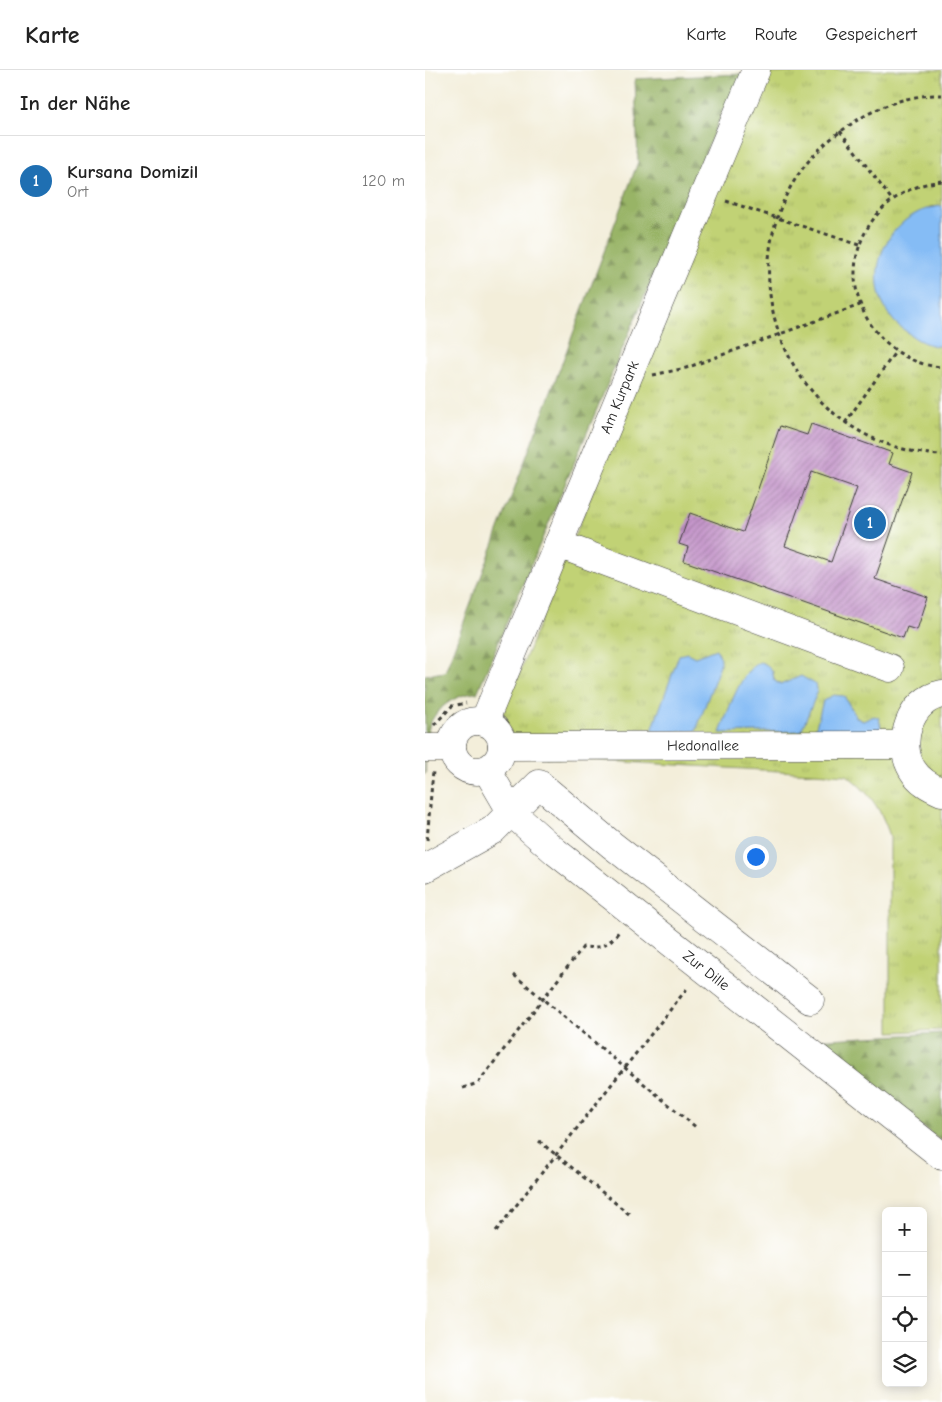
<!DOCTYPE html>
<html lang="de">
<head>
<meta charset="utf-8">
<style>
  :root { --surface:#fff; --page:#f6f6f6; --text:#222; --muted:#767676; --line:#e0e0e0; --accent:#1f6fb2 }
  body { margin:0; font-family:"Comic Neue",sans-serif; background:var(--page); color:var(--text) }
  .controls { position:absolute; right:15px; bottom:15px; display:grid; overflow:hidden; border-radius:8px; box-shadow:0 2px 12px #0003 }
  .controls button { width:45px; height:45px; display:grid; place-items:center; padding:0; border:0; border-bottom:1px solid var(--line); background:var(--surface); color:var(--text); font:25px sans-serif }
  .you { position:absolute; left:330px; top:786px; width:18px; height:18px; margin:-12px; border:4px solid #fff; border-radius:50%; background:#1a73e8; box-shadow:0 0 0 8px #1a73e833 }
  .badge { display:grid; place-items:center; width:32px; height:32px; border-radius:50%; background:var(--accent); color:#fff; font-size:16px; font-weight:700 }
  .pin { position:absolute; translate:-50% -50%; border:2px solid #fff; box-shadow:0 1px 5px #0006 }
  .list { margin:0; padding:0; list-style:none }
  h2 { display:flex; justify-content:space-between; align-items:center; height:65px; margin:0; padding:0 20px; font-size:21px }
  h2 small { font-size:16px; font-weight:400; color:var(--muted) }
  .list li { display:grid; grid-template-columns:32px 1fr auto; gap:15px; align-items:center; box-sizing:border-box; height:90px; padding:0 20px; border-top:1px solid var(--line) }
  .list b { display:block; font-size:19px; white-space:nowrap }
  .list p { margin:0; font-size:16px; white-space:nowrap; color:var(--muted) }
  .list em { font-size:16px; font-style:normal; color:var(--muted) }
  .icon { flex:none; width:28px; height:28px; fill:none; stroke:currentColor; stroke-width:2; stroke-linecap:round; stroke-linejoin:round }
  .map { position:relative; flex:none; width:517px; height:1332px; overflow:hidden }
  header { display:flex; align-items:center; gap:30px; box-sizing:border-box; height:70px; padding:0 25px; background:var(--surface); border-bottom:1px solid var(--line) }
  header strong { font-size:24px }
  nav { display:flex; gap:28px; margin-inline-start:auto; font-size:18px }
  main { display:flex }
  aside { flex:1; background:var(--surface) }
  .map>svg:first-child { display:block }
</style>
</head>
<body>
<header>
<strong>Karte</strong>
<nav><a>Karte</a><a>Route</a><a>Gespeichert</a></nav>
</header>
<main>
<aside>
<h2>In der Nähe<small></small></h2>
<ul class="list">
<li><span class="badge">1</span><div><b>Kursana Domizil</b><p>Ort</p></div><em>120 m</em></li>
</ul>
</aside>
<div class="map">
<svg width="517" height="1332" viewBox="0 0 517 1332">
  <defs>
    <pattern id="forest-firs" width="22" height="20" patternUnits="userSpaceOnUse" patternTransform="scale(1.25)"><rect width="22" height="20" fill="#98b466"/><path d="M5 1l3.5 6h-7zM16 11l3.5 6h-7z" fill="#7b9253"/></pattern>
    <pattern id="park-tufts" width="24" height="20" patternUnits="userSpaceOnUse" patternTransform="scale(1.25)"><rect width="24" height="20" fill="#c1d275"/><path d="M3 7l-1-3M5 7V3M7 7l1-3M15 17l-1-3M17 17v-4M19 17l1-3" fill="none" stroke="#a5b465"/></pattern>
    <pattern id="building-hatch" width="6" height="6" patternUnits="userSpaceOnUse" patternTransform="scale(1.25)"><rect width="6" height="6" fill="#c291c8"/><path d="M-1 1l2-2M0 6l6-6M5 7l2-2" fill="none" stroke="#9d76a2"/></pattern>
  </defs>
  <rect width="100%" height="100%" fill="#fff"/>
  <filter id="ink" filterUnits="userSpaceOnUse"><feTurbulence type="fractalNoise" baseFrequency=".02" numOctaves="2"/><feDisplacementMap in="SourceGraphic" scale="10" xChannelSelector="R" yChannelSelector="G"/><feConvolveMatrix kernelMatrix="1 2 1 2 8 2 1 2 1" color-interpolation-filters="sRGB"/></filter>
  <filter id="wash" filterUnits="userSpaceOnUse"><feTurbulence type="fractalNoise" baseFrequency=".0096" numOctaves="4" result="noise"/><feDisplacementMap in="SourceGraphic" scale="20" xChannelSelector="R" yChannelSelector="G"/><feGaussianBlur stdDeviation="1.12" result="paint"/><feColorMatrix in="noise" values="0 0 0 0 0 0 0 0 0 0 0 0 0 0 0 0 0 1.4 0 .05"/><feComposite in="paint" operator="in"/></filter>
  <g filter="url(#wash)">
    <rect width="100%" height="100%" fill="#f3eeda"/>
    <g fill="url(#forest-firs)" stroke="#5a6841">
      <path d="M317,4l-22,44 -243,575c-20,0 -45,16 -49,38 -2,13 -2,28 -3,43v-99l20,-3 193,-510 -3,-83z"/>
      <polygon points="517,963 517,1072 385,970"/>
    </g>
    <path fill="url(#park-tufts)" stroke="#6e7748" fill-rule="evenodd" d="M405,0h112v136l-13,1 8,139h5v684l-52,2v-196c-10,-29 -19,-41 -43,-61l-323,-19 -22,-40 259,-642zM348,601l1,9 7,5 9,-3 -69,51zM426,637l5,11 7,3 -49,12z"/>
    <g fill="#85bcf5" stroke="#506c88">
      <path d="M517,136v140c-12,1 -26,-6 -35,-14 -4,-3 -10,-7 -14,-12 -36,-43 -5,-110 49,-114z"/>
      <polygon points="291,579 296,588 295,595 271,661 226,663 254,585 262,583 270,587"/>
      <path d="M335,592c10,3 13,8 14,18l6,5 21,-9 14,8 2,9 -16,38 -81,2c7,-19 21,-64 40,-71z"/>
      <polygon points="408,625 419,626 432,648 438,651 449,646 454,648 456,658 449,663 389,664 398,631"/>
    </g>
    <g id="blocks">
      <path fill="url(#building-hatch)" fill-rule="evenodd" d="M386,354l82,29 -4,11 23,8 -37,107 53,18 -11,33 -10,-3 -4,11 -219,-77 4,-14 -9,-3 11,-31 53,19 37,-106 27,9zM386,402l46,16 -26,74 -46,-16z"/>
    </g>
  </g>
  <g filter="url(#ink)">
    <use href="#blocks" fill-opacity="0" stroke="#3c3c38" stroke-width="1"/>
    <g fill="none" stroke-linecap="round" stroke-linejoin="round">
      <defs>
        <g id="minor">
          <polyline points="133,474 465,598"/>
          <path d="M517,624c-32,6 -46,48 -30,75 7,12 18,18 30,23"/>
          <circle cx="52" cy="676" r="25"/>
          <path id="s1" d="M59,652l272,-652"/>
          <path id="s2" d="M77,676l402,-1"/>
          <polyline points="0,678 26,678"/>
          <path id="s3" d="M62,700l25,43 44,39 386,304"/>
          <polyline points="0,798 68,760 114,714 187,775 385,930"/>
        </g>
      </defs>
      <use href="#minor" stroke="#3c3c38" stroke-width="29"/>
      <g stroke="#3c3c38" stroke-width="3" stroke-dasharray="4 4" stroke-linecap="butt">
        <path d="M517,25c-31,-1 -64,11 -89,28 -151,94 -86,323 89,332"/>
        <polyline points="415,61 467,130"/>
        <path d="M517,111c-82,9 -118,105 -55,162 15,14 34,23 55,24"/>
        <polyline points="301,131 434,175"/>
        <polyline points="228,305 261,298 435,235"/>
        <polyline points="420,353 471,281"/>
        <polyline points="9,655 27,636 41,633"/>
        <polyline points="2,770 8,701"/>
        <polyline points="89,905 273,1059"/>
        <path d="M38,1018l15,-5 105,-136c18,2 27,-3 37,-17"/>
        <polyline points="114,1071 204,1144"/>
        <polyline points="71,1161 264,916"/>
      </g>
      <use href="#minor" stroke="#fff" stroke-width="28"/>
    </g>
  </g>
  <g text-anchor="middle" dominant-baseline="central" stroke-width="4" stroke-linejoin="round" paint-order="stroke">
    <g font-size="15" fill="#1c1c1c" stroke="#fff">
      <text stroke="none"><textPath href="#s1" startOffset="352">Am Kurpark</textPath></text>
      <text stroke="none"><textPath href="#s2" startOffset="201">Hedonallee</textPath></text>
      <text stroke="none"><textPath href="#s3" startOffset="300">Zur Dille</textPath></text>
    </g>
  </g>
</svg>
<div class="controls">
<button>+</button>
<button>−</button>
<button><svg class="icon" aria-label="locate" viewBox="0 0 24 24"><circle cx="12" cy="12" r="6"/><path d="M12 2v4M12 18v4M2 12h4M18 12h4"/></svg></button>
<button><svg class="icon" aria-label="layers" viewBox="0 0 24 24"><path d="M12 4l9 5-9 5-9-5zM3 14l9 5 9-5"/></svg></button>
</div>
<div class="you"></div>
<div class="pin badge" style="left:445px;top:453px">1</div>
</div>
</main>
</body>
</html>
